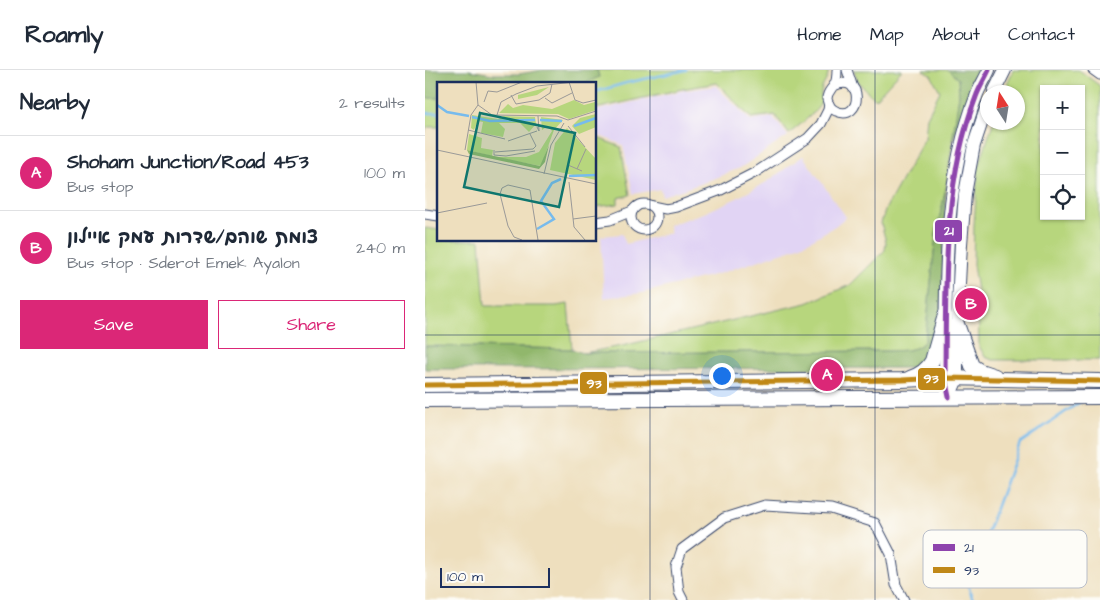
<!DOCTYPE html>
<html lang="en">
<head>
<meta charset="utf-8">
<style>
  :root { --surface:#fff; --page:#f6f6f7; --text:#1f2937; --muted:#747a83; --line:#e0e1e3; --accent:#db2777 }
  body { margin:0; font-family:"Architects Daughter","Playpen Sans Hebrew",sans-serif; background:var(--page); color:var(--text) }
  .controls { position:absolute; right:15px; top:15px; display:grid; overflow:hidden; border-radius:0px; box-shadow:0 1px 4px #0004 }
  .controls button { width:45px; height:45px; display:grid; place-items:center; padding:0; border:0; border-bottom:1px solid var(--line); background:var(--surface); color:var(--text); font:25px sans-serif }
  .compass { position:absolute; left:555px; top:15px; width:45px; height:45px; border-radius:50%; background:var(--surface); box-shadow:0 1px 4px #0004; rotate:348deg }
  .scale { position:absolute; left:15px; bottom:12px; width:110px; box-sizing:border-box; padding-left:5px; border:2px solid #1b2f5e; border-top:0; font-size:14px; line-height:18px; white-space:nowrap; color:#1b2f5e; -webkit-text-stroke:4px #fdfcf7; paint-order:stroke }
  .you { position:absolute; left:296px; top:305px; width:18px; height:18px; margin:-12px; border:4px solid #fff; border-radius:50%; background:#1a73e8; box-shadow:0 0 0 8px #1a73e833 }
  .badge { display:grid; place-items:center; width:32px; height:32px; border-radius:50%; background:var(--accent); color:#fff; font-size:16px; font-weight:700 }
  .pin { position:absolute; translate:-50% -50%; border:2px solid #fff; box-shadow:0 1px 5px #0006 }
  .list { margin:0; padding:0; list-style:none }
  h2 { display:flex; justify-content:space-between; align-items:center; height:65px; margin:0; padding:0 20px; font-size:21px }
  h2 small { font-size:16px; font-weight:400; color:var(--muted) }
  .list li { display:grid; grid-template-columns:32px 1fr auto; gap:15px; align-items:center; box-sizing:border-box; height:75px; padding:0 20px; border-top:1px solid var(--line) }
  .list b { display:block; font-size:19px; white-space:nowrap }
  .list p { margin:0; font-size:16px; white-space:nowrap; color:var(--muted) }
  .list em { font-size:16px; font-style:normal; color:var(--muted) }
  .actions { display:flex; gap:10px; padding:15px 20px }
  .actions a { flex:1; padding:11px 0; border:1px solid var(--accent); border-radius:0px; text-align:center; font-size:18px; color:var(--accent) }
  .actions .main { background:var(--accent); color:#fff }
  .icon { flex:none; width:28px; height:28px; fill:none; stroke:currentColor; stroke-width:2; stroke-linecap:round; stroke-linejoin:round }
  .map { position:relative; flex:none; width:675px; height:530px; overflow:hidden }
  header { display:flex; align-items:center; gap:30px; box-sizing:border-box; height:70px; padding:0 25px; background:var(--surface); border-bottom:1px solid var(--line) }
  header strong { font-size:24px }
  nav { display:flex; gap:28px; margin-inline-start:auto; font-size:18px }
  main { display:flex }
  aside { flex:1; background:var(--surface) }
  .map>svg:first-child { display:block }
</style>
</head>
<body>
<header>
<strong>Roamly</strong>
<nav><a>Home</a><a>Map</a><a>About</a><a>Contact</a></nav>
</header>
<main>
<aside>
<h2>Nearby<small>2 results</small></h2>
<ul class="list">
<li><span class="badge">A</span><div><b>Shoham Junction/Road 453</b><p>Bus stop</p></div><em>100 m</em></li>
<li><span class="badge">B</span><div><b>צומת שוהם/שדרות עמק איילון</b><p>Bus stop · Sderot Emek Ayalon</p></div><em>240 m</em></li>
</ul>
<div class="actions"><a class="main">Save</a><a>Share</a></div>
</aside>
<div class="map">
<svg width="675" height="530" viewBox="0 0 675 530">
  <rect width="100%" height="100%" fill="#fdfcf7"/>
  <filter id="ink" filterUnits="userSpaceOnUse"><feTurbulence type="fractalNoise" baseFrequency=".02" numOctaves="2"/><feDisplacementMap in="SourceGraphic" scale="10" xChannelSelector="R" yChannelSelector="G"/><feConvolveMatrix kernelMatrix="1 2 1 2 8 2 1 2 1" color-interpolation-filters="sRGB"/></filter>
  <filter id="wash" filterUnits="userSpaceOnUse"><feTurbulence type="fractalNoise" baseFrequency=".0096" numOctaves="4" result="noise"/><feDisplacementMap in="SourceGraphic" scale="20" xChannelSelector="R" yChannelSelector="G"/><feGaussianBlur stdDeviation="1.12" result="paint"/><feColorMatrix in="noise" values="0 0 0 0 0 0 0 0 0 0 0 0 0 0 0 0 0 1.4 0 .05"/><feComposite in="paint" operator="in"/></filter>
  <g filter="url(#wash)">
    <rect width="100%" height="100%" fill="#eedfbe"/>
    <g fill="#e1d4f4">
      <polygon points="291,16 326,51 348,47 363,66 315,98 275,114 237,126 235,119 208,124 198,75 170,64 170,41 256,21"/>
      <polygon points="378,86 421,147 410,156 385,171 365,180 293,204 217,223 179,228 176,166 197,164 201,174 245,163 244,155 279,143 312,128 340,113"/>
    </g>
    <g fill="#b7d67d" stroke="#69826e" fill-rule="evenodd">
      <path d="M172,0h231c1,8 -3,11 -6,18 -2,5 0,11 -1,15 -4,9 -24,24 -32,31l-14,-19 -24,3 -34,-35 -35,6 -87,20v-25h-15l19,-7z"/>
      <path d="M429,0h48l-27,29c-9,-9 -19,-16 -21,-29z"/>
      <path d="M498,0h25l10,9 1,16 -13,93 -10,46 -11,106c-7,12 -24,10 -36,11l-306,2 39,-7 185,-43 43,-18 35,-35 1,-8 -5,-19 5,-15 39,-70 2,-21 13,-26 -9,-16z"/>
      <path d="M588,0h66l21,16v274h-107l-8,-3 -6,-11 -1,-49 -5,-32 1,-40 4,-57 15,-45 24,-1v-30h-13zM619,19h37v127h-37z"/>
      <polygon points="0,28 14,28 14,57 2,57 0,63"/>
      <polygon points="170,67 196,77 205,125 193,128 193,134 170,137"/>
      <polygon points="0,158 14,160 14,170 55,170 60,236 131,236 143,234 147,279 0,276"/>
    </g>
    <g fill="#91b76c" stroke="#567365">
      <polygon points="0,0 43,0 68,4 94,4 118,0 172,0 174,7 168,10 158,14 14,14 14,28 0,28"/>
      <polygon points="523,0 555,0 527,72 534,25 533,9"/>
      <path d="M521,118l-5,125 -16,49 -13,6 -487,1v-23l147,3 11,4 306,-2c12,-1 29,1 36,-11l11,-106z"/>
    </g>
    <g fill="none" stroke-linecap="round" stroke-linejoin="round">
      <g stroke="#77bbed" stroke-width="2.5">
        <polyline points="170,22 201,13 261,0"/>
        <polyline points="0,43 14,43"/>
        <polyline points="548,530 543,515 595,373 655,332"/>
      </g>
    </g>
  </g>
  <g filter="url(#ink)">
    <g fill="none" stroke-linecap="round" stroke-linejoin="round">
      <defs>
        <g id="minor">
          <polyline points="422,0 428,18"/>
          <polyline points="668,0 675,5"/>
          <path d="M409,16c30,-15 29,37 2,25 -5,-2 -8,-7 -9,-12 0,-7 4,-9 7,-14 3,-4 3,-10 3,-15"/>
          <circle cx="219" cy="147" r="13"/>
          <polyline points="227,136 241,139 251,137 296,120 331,102 383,68 396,54 403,40 404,34"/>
          <polyline points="0,144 14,146"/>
          <polyline points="170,152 185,150 207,141"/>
          <polyline points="258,530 254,522 251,497 257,479 299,448 340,435 406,439 450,453 466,484 471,515 479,530"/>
        </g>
        <g id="secondary">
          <polyline points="569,22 580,0"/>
          <polyline points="528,318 532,309 532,254 536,174 540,124 549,75 562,36"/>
          <path d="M524,327l-4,-19c1,-91 -3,-194 31,-281 3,-9 9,-18 13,-27"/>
        </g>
        <g id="primary">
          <polyline points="532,254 547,296 555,301 570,306"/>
          <path d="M485,308c10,-3 17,-8 22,-17l13,-46"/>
          <polyline points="0,315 477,310 520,308 675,311"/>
          <polyline points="0,330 675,327"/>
        </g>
      </defs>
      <use href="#minor" stroke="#3b496c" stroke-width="11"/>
      <use href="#secondary" stroke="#3b496c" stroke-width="14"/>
      <use href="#primary" stroke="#3b496c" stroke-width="16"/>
      <use href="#minor" stroke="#fff" stroke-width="9"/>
      <use href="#secondary" stroke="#fff" stroke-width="12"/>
      <use href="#primary" stroke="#fff" stroke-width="14"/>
      <defs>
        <path id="bus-1" d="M524,327l-4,-19c1,-91 -3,-194 31,-281 3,-9 9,-18 13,-27"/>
        <polyline id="bus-2" points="0,315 477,310 520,308 675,311"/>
      </defs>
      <use href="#bus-1" stroke="#fdfcf7" stroke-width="9"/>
      <use href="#bus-2" stroke="#fdfcf7" stroke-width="9"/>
      <use href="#bus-1" stroke="#8e44ad" stroke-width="5"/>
      <use href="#bus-2" stroke="#c08818" stroke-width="5"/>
    </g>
  </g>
  <path fill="none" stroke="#1b2f5e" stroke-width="1" stroke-opacity="0.55" d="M225,0v530M450,0v530M0,265h675"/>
  <g transform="translate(12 12)">
    <rect width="159" height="159" fill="#eedfbe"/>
    <path d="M112,5l-12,8 -19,4v-4zM137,18l10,5 11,-3 1,8 -27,9 -11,-5 -59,-1 9,-9 5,4 10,-3 29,4zM159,32v13l-17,7 -7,-8 8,-8zM35,33l26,4 6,-3 31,1 1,7 -7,8 -9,-9h-21l6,6 -2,8 -22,-4 2,-11 -5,-1 -4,9 -3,-2zM104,35l22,3 -9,10 -13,36 -47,-9h32l13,-5 13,-21 -4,-5 -6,4zM130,46l29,31v21l-46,-10 5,-27zM32,52l13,4 -1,10 12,2 -1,6 -25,-6z" fill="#b7d67d"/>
    <path d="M112,63l-4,17 -6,7 -70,-15 -2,-4 73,16z" fill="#91b76c"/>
    <path fill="none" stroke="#77bbed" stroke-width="2.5" d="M0,23l10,7 22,4M35,35l18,4 45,-1M103,38l22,1M137,44l22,-8M132,94l27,-1M100,147l17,-10 -13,-18 11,-18 9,-4"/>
    <path fill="none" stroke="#9a9998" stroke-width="1" d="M132,0l6,18 8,3 13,-3M74,13l5,9 23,-4 11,-7 2,-9M108,16l7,5 20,-10M47,20l4,-11 9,1 25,-10M41,23l14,10 65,1 11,4M60,33l4,-13 15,-8 21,-8 37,-4M131,38l28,-9M131,44l17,21M100,45l2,4 -1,-15M31,48l37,9M71,59l29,-10M0,68l159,34M28,68l6,-35 7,-10 -2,-23M57,68v5l12,1 29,-5M58,70l38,-3 3,-3 -6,-12M131,83l14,6M140,87l9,-20M107,92l7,-29 13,-22M132,100l5,45 11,13M0,131l50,-10M136,137l23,-3M85,158l-8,-3 -6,-11 -8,-32 2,-6 6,-3 22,5 8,50"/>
    <path fill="#0f766e" fill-opacity="0.15" stroke="#0f766e" stroke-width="2.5" d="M43,31l95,20 -16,74 -95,-20z"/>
    <rect width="159" height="159" fill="none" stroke="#1b2f5e" stroke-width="2.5"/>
  </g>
  <rect x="498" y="460" width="164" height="58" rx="8" fill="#fdfcf7" stroke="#b9bec9" stroke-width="1"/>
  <rect x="508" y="474" width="22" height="7" fill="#8e44ad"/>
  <rect x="508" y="497" width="22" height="6" fill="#c08818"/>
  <g font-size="14" fill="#1b2f5e">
    <text x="539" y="482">21</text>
    <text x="539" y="505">93</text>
  </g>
  <g stroke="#fdfcf7" stroke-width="2">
    <rect x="509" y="149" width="29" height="24" rx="5" fill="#8e44ad"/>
    <rect x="492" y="297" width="29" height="24" rx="5" fill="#c08818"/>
    <rect x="154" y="301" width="29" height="24" rx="5" fill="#c08818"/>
  </g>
  <g font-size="14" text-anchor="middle" font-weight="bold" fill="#fff">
    <text x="524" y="165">21</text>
    <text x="506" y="313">93</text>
    <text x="169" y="318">93</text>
  </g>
</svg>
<div class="controls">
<button>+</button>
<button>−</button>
<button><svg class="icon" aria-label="locate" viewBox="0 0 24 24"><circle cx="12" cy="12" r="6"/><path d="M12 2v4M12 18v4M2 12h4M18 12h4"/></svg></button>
</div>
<svg class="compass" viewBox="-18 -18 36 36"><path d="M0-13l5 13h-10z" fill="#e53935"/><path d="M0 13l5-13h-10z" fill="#747a83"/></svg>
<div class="scale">100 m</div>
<div class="you"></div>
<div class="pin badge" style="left:402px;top:305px">A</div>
<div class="pin badge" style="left:546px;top:234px">B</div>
</div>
</main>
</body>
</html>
